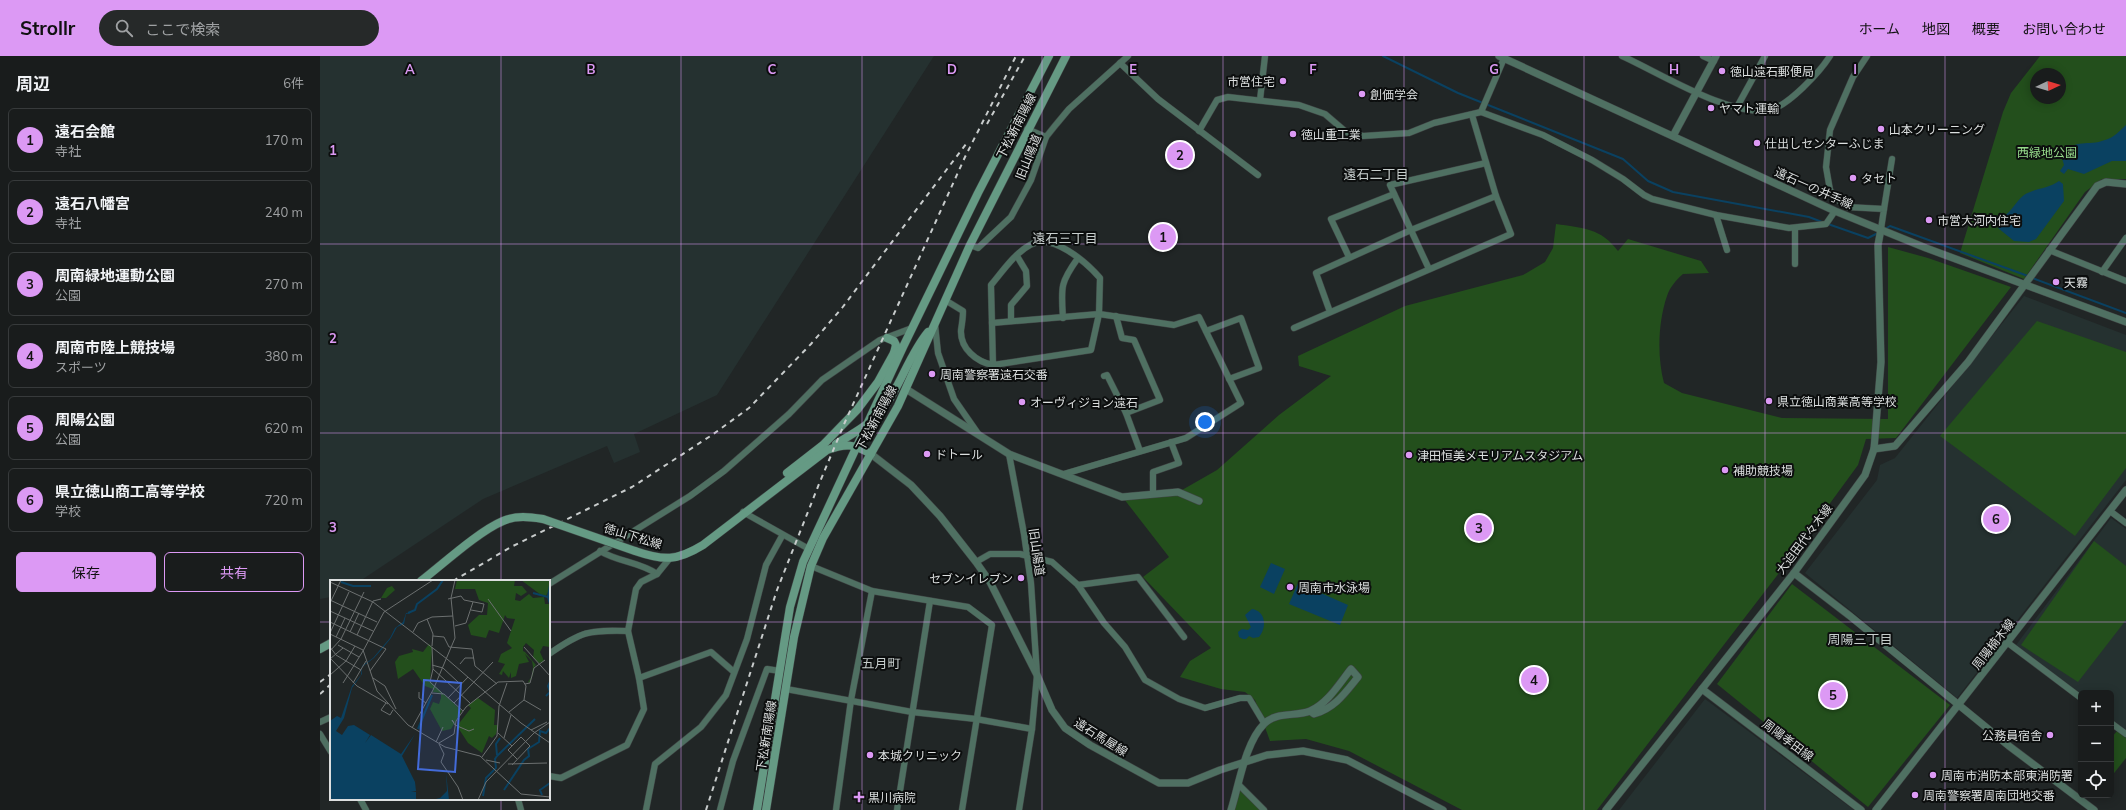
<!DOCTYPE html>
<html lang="ja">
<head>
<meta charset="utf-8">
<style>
  :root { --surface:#191c1c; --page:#262929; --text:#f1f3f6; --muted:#9fa1a3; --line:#373a3b; --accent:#dc99f4 }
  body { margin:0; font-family:Mulish,"Noto Sans JP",sans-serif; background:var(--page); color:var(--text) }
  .controls { position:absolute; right:12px; bottom:12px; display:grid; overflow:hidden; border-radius:6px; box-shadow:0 2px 10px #0003 }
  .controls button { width:36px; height:36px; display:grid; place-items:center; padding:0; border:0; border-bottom:1px solid var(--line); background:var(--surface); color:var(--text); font:20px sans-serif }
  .compass { position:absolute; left:1710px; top:12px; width:36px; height:36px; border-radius:50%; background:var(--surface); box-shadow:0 2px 10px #0003; rotate:86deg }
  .you { position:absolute; left:885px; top:366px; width:14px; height:14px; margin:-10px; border:3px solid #fff; border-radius:50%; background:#1a73e8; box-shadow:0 0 0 6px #1a73e833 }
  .badge { display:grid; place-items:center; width:26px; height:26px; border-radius:50%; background:var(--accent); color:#111; font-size:13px; font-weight:700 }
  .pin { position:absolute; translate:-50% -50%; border:2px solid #fff; box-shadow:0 1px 4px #0006 }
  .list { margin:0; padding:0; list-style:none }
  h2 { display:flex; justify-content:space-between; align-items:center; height:52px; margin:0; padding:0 16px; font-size:17px }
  h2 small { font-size:13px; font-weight:400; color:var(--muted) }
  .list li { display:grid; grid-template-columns:26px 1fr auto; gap:12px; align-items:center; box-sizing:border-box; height:64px; margin:0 8px 8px; padding:0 8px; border:1px solid var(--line); border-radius:6px }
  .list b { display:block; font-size:15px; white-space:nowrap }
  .list p { margin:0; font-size:13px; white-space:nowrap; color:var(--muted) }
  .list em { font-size:13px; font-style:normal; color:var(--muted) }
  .actions { display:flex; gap:8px; padding:12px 16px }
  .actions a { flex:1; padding:9px 0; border:1px solid var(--accent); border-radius:6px; text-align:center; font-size:14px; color:var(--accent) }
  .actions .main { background:var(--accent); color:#111 }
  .icon { flex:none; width:22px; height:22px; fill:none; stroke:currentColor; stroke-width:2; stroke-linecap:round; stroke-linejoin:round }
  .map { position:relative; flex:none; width:1806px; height:754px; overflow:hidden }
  header { display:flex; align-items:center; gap:24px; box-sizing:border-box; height:56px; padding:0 20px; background:var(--accent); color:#111 }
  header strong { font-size:19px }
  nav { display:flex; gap:22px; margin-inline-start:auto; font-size:14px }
  .search { width:280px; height:36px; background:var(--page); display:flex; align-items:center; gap:10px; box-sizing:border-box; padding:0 14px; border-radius:22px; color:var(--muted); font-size:15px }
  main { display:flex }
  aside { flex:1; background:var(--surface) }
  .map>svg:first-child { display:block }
</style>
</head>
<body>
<header>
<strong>Strollr</strong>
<div class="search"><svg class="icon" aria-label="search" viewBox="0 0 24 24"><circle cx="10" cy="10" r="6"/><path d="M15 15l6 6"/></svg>ここで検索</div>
<nav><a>ホーム</a><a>地図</a><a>概要</a><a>お問い合わせ</a></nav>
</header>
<main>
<aside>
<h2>周辺<small>6件</small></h2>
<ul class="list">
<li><span class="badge">1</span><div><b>遠石会館</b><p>寺社</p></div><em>170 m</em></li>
<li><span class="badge">2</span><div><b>遠石八幡宮</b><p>寺社</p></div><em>240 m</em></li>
<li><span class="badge">3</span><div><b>周南緑地運動公園</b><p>公園</p></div><em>270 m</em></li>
<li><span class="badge">4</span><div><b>周南市陸上競技場</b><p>スポーツ</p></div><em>380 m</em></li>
<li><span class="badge">5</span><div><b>周陽公園</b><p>公園</p></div><em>620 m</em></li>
<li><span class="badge">6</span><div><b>県立徳山商工高等学校</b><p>学校</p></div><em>720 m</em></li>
</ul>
<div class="actions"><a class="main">保存</a><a>共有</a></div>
</aside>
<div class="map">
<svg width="1806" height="754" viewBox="0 0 1806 754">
  <rect width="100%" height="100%" fill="#212626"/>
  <g fill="#253130">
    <polygon points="0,0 614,0 397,339 314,378 320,396 294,407 287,390 163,443 40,525 11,525 11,541 0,543"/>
    <polygon points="1704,240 1806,279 1806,424 1637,642 1485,517 1557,424 1560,409 1575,402"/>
    <polygon points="1791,462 1806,473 1806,676 1791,664 1791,637 1761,637 1761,641 1696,589"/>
    <polygon points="1385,643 1534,754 1299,754"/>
  </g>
  <g fill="#234f1c" fill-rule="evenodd">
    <path d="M1720,0h86v123h-24l-17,13 -61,87 -64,-26 43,-141 8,-19zM1716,18h24v24h-24z"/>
    <path d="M1236,168c27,4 45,4 62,27l10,-12 73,22 8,12 -26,1c-7,6 -13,13 -16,22 -9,26 -10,61 -3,87l18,10 100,25 106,1v-172l40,11 83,29 -115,151 -30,1 -8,26 -79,108 -182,237h-135l-113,-59 -43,-12 -36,2 -15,-41 -10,-8 -24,-3 -41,-12 10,-16 21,-13 -68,-71 26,-20 -45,-58 51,-5 42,-24 62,-55 52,-39 -32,-10 -1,-10 107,-50 118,-31 22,-13 8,-14z"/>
    <polygon points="1717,265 1806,296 1806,412 1755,480 1620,380"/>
    <polygon points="1774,485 1806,510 1806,564 1758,626 1701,589"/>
    <polygon points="1472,528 1630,649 1548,751 1397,628"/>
    <polygon points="1797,675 1806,682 1806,702 1791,721 1791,682"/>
    <polygon points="918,730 945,754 912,754"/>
  </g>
  <g fill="#0a4161">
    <path d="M1806,69v36h-14l-28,13 -16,-5 -4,5 -4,-3 4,-6 -3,-10c16,-18 26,-8 44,-15 8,-2 15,-9 21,-15z"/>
    <path d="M1739,125l4,3 1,17 -28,38 -7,3 -15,-1 -16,-13 4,-11c10,-5 13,-15 22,-22 11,-7 24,-6 35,-14z"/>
    <polygon points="951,507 965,513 954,538 940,531"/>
    <polygon points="978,527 1028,549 1020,569 969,548"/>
    <path d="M932,553c14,2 15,19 7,28l-6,1 -4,-2 -3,3h-3l-4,-2 -1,-5 4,-3 6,1 3,-3 -6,-12z"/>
  </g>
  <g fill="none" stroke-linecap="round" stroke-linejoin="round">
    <g stroke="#0a4161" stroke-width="2">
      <polyline points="1063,0 1138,37 1303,103 1328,125 1353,136 1489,161 1502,166"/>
      <polyline points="1508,168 1548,182 1558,177"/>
      <polyline points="1565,173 1570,170 1708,220"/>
      <polyline points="1712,222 1806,257"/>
    </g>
    <defs>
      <g id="minor">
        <path d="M1302,0c36,16 109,62 148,54 18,-4 50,-38 60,-54"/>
        <polyline points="1383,0 1394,5"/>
        <polyline points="1547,0 1533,21 1510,74 1506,111 1510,134 1521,147 1527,151 1564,153 1561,173"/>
        <polyline points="800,7 838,43 938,119"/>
        <polyline points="940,44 945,0"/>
        <polyline points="1417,51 1445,0"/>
        <polyline points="1161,56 1185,0"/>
        <polyline points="707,73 726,81"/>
        <polyline points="879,75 897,44 908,41 979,49 1005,58 1026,76 1043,80 1089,77 1114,67 1161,56 1223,79 1272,104 1303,123 1324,139 1332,143 1396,159 1469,172 1506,168 1515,155"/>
        <polyline points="1564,153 1572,103"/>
        <polyline points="1396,159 1407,194"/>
        <polyline points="650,189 658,192 691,161 711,124 726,81 734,71 749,53 808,0"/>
        <polyline points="1729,194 1806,225"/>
        <polyline points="1029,201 1011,163 1074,138"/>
        <polyline points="1475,208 1475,172"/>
        <polyline points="1109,213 1070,129 1166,107"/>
        <polyline points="1782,216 1806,182"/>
        <path d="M625,244l18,11c0,7 -1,13 -2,19 -1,19 16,32 32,35l98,-15 8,-36 1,-36c-14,-16 -48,-46 -70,-33 -15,8 -28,27 -39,40l2,80"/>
        <polyline points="1010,256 996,217 1091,174 1176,140"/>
        <polyline points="796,260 802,282 814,284 840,344 806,357"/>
        <path d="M743,262c-2,-31 -3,-35 15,-60"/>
        <polyline points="691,265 691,249 707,230 706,215 697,200"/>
        <polyline points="672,267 779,258 854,269 879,261 921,347 866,382 744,418"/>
        <polyline points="615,268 618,297 634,343 659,379"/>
        <polyline points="974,272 1191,178 1176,140 1152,59"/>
        <polyline points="886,275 921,262 939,312 909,323"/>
        <polyline points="784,320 787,319 806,357 820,395"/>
        <polyline points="689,398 704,478 711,527 717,619 712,673 699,754"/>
        <polyline points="833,438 833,416 859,407 851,386"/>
        <polyline points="1790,455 1806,467"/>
        <polyline points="423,456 489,493"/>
        <path d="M280,495c18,11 40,11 57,23"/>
        <polyline points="656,506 670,498 700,498 732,506 758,529 784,567 805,591 825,624 859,643 885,652 920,642 929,642 944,667"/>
        <polyline points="491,510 552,535 648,551 672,569 642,754"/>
        <polyline points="229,528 370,440 404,415 469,358 502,324 560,284 592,272"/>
        <polyline points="758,529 818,521 864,581"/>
        <polyline points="1688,587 1761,642"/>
        <path d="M229,598c33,-23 39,-24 79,-23"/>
        <polyline points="319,622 391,596 414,616"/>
        <polyline points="466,633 592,656 656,663 712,673"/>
        <polyline points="0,666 11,661"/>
        <polyline points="1791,667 1806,678"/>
        <polyline points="0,678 11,696"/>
        <polyline points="229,720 241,722 307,689 324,653 319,622 308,575 316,533 321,526 337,518 350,502"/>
        <polyline points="919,729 944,754"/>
        <polyline points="40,743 46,754"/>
        <polyline points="198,743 201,754"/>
        <polyline points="326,754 335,708 381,671 406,639 427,583 446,509 462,480"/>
        <polyline points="400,754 413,705 447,613 460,615"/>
        <polyline points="516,754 531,644 552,535"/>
        <polyline points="577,754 610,545"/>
      </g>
      <g id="tertiary">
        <polyline points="1179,0 1515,155 1606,192 1806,266"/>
        <polyline points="1353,80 1396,0"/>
        <polyline points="586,333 689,398 802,441 858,436 879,445"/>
        <polyline points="1554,393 1575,390 1648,306 1777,130 1786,126 1806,128"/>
        <polyline points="551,398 591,429 620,460 656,506 670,526 717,619 732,654 745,672 770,689 839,727 868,727 900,714 947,699 983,695 1027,704 1123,754"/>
        <polyline points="1474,517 1530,560 1689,690 1774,754"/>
        <polyline points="1382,633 1541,754"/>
        <path d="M911,754c8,-25 14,-67 33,-86 12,-13 32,-7 46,-13 18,-8 29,-27 41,-42l7,8c-13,16 -23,31 -44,37l-4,-3"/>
        <polyline points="1286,754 1474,517 1545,419 1554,393 1561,306 1558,189 1561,173"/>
        <polyline points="1556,754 1806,434"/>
      </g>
      <g id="secondary">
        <polyline points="567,282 574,285 576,289 574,297"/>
        <path d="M516,388c16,-10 35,-20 47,-35 18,-24 26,-54 45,-77"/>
        <polyline points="467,417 503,389 537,354 558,326 574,297 580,293"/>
        <path d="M315,495c29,10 42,10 68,-6l124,-95c20,-7 26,-6 44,4"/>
        <path d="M101,525c22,-17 58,-50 82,-60 13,-6 27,-4 40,-2"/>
        <polyline points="0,593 11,587"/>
        <polyline points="437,754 470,551 483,506 583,291 658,137 729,0"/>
        <polyline points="446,754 474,581 491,510 503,482 578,350 650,189 746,0"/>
      </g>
    </defs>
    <use href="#minor" stroke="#3f4444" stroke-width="7"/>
    <use href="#tertiary" stroke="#3f4444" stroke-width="8"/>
    <use href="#secondary" stroke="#3f4444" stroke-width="9"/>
    <use href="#minor" stroke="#4f7062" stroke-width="6"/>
    <use href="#tertiary" stroke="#4f7062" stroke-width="7"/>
    <use href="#secondary" stroke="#659a84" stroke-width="8"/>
    <g stroke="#c8cccc" stroke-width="2" stroke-dasharray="5 5" stroke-linecap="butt">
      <polyline points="667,68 705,0"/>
      <polyline points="133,525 191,491 312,431 392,379 429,352 491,288 522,252 646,88"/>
      <polyline points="0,626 11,618"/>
      <polyline points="0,638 11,628"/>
      <polyline points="386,754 457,534 499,428 525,366 645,101 696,0"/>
    </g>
    <defs>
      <polyline id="secondary-bridge" points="223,463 315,495"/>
    </defs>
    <use href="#secondary-bridge" stroke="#3f4444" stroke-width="9" stroke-linecap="butt"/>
    <use href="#secondary-bridge" stroke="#659a84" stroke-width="8"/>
  </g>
  <path fill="none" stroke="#dc99f4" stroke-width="1" stroke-opacity="0.55" d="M181,0v525M361,0v754M542,0v754M722,0v754M903,0v754M1084,0v754M1264,0v754M1445,0v754M1625,0v754M0,188h1806M0,377h1806M0,566h11M229,566h1577M181,743v11"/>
  <g fill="#dc99f4" stroke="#0c0e0e" stroke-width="1.5">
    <circle cx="1402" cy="15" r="4"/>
    <circle cx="963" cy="25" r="4"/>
    <circle cx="1042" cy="38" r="4"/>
    <circle cx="1391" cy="52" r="4"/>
    <circle cx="1561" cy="73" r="4"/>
    <circle cx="973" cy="78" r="4"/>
    <circle cx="1437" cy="87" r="4"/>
    <circle cx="1533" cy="122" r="4"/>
    <circle cx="1609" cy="164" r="4"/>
    <circle cx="1736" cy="226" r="4"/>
    <circle cx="612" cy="318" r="4"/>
    <circle cx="1449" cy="345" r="4"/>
    <circle cx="702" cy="346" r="4"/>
    <circle cx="607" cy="398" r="4"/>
    <circle cx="1089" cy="399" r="4"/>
    <circle cx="1405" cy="414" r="4"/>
    <circle cx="701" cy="522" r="4"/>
    <circle cx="970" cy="531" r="4"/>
    <circle cx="1730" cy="679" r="4"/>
    <circle cx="550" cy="699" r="4"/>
    <circle cx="1613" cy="719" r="4"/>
    <circle cx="1595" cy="739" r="4"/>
    <path d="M537 735h4v4h4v4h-4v4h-4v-4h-4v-4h4z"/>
  </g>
  <g text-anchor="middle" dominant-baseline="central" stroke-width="4" stroke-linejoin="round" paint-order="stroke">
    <g font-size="12" fill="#dcdfdf" stroke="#0c0e0e" text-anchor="start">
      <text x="1410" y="15">徳山遠石郵便局</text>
      <text x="955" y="25" text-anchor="end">市営住宅</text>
      <text x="1050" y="38">創価学会</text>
      <text x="1399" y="52">ヤマト運輸</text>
      <text x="1569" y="73">山本クリーニング</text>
      <text x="981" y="78">徳山重工業</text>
      <text x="1445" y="87">仕出しセンターふじま</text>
      <text x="1541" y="122">タセト</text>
      <text x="1617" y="164">市営大河内住宅</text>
      <text x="1744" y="226">天霧</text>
      <text x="620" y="318">周南警察署遠石交番</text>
      <text x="1457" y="345">県立徳山商業高等学校</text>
      <text x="710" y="346">オーヴィジョン遠石</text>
      <text x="615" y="398">ドトール</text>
      <text x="1097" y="399">津田恒美メモリアムスタジアム</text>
      <text x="1413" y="414">補助競技場</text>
      <text x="693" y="522" text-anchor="end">セブンイレブン</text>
      <text x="978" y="531">周南市水泳場</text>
      <text x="1722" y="679" text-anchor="end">公務員宿舎</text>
      <text x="558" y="699">本城クリニック</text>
      <text x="1621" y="719">周南市消防本部東消防署</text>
      <text x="1603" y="739">周南警察署周南団地交番</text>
      <text x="548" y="741">黒川病院</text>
    </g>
    <g font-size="12" fill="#dcdfdf" stroke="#0c0e0e">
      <text transform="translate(696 70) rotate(-63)">下松新南陽線</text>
      <text transform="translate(708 101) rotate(-68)">旧山陽道</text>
      <text transform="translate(1494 132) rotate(24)">遠石一の井手線</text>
      <text transform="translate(556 362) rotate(-62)">下松新南陽線</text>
      <text transform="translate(313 480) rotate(17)">徳山下松線</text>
      <text transform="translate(1484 483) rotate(-53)">大迫田代々木線</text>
      <text transform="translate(717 496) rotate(82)">旧山陽道</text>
      <text transform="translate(1673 588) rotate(-52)">周陽楠木線</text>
      <text transform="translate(446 680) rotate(-81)">下松新南陽線</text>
      <text transform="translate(781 681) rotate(32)">遠石馬屋線</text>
      <text transform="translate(1468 684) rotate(37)">周陽孝田線</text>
    </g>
    <g font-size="12" fill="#96da8b" stroke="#0c0e0e">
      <text x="1727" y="96">西緑地公園</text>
    </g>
    <g font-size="13" fill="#c7cecd" stroke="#0c0e0e">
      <text x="1056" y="118">遠石二丁目</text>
      <text x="745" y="182">遠石三丁目</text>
      <text x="1540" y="583">周陽三丁目</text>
      <text x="561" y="607">五月町</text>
    </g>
  </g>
  <g transform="translate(10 524)">
    <rect width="220" height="220" fill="#212626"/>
    <path d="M127,0h58l-1,6h8l5,6 -6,4 -5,-3 -1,7 5,1 9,-7 4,4 11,-1 1,7h5v43l-7,-1 -3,6 4,9 -5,2 -6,-5 1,-8 -8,-7 -3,4v4l2,1 11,13 -2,2 -1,8 -4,8 -1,-1 4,-6 1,-9 -1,-6 -7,-7 4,8 -10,2 -3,12 -5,2v-6l-2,6 -6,-7 -1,4 -3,-1 6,-10 -7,-2 3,-8 11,-6 -5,-5 8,-24 -8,-1 -2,-3 -6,18 -10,-3 -3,8 -15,-3 -3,-10 11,-10h8l1,-12 -9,-3 -4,-11h-20zM191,0h29v19l-2,-7 -2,4 -5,-1zM62,6l3,4 -9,8h-5l6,-10zM99,64l3,3 -2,34 5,5 -2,3 -8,-3 -12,-17 -15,10 -3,-17 4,-6 14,-4 -1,-3 11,3zM105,106l27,25 -11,18 -9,2 -12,-22 3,-7 6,2 2,-6v-5l-8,-1zM148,118l17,12 -1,15h4l-2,9 -4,4 -3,-2 -7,17 -14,-10 -11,-17 14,-18 -3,-3z" fill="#234f1c"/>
    <path d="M76,33h5l-5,1 -2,10 -7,3 -6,11 -9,11 -8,9 -12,9v7l-10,14 -8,30 -8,13 6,4 6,-9 6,-1 16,10 -5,8 6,-8 30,19 14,-20 -13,22 13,26 1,9 -5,1h5v8h-86v-79l7,-5 4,2 11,-32 9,-11 1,-9 11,-8 17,-20 5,-10 8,-6zM116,192l3,28h-17l8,-2 7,-7z" fill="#0a4161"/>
    <path fill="none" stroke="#0a4161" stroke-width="2" d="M11,2l12,4h18M203,13l15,4 2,7M218,17l2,-12M78,33l7,-3 2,-6 20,-15 6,-9M216,116l4,-4 -2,-6 2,-4M88,149l14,-34M167,175l-1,-11 4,-6M167,176l38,-37M174,210l20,-30 5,-4 -1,-7 11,-7 1,-11 6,2 4,-5M212,215l-2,-5 10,-7M153,216l3,-18 10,-10 -1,-9 2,-3"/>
    <path fill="none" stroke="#6c7070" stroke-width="1" d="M0,2l43,20 74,57 74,64 29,20M118,19l13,-3 3,4 20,4 -2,8 -11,-2M158,19l23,32M0,20l47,22M0,23l11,-23M0,31l43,20M54,32l49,-32M97,39l6,15 -1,12M0,42l56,27 -16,22M125,46l11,-3 7,-21M20,52l9,-19M83,52l5,-9 14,-6 21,-1M0,53l19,-41M0,54l33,16 14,41 31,34 37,22 35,9 41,38 29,3M27,55l16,-34 8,-2M103,56l11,1 5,10 23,2 3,17 22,18M6,57l9,-19M11,59l23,-47M8,65l21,12M0,67l6,8 25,15M102,67l1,22 37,34M194,67l26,29M0,71l11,-12M33,71l21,-39M0,78l27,28 31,18M0,79l13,-11M130,84l5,-6h9M102,85l11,3 15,14M103,89l-3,13 13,12M0,95l16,-14 9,-15M43,98l12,8 11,23M13,103l20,-32M23,103l13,-22M195,104l5,-1 4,-15 11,-8M89,112v6l7,5M102,113l12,1 19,17M118,118l20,-21M194,120l17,10M56,123l-5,7 9,5 3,-5M124,123l39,-41M179,132l15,-12M124,143l-2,-3 3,5 14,6 5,-2M82,148l21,-38 22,-52 -4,-40 4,-18M201,150l16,-8M168,153l14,13M204,153l16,-11M174,158l7,-23M106,162l7,-15M109,163l15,-9 2,-13 10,-14 32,-25 25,-1 3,5 -2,14M109,164l5,10 -3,8 17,25 5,13M152,177l15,-21 2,-30 8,-23M156,180l14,3M178,184l39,-1M182,185l18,-19 -9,-9 -13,13 9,9M148,220l8,-18 48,-49"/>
    <path fill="#436bd9" fill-opacity="0.15" stroke="#436bd9" stroke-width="2" d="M94,100l37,3 -6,89 -37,-3z"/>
    <rect width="220" height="220" fill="none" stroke="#dcdfdf" stroke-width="2"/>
  </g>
  <g font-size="13" text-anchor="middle" font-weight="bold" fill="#dc99f4" stroke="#0c0e0e" stroke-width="4" stroke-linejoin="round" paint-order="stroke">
    <text x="90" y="18">A</text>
    <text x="271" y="18">B</text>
    <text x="452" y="18">C</text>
    <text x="632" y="18">D</text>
    <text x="813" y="18">E</text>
    <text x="993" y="18">F</text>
    <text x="1174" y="18">G</text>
    <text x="1354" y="18">H</text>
    <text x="1535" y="18">I</text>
    <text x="13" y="99">1</text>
    <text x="13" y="287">2</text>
    <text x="13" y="476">3</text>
  </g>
</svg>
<div class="controls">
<button>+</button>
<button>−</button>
<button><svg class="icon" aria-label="locate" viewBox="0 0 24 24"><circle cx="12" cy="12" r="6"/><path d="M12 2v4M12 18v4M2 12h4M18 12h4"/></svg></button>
</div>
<svg class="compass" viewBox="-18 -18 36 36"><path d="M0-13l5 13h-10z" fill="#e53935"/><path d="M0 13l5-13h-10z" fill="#9fa1a3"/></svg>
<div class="you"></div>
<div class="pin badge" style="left:843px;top:181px">1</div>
<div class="pin badge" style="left:860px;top:99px">2</div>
<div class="pin badge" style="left:1159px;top:472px">3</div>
<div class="pin badge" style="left:1214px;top:624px">4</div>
<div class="pin badge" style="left:1513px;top:639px">5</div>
<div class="pin badge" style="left:1676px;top:463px">6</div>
</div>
</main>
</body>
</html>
